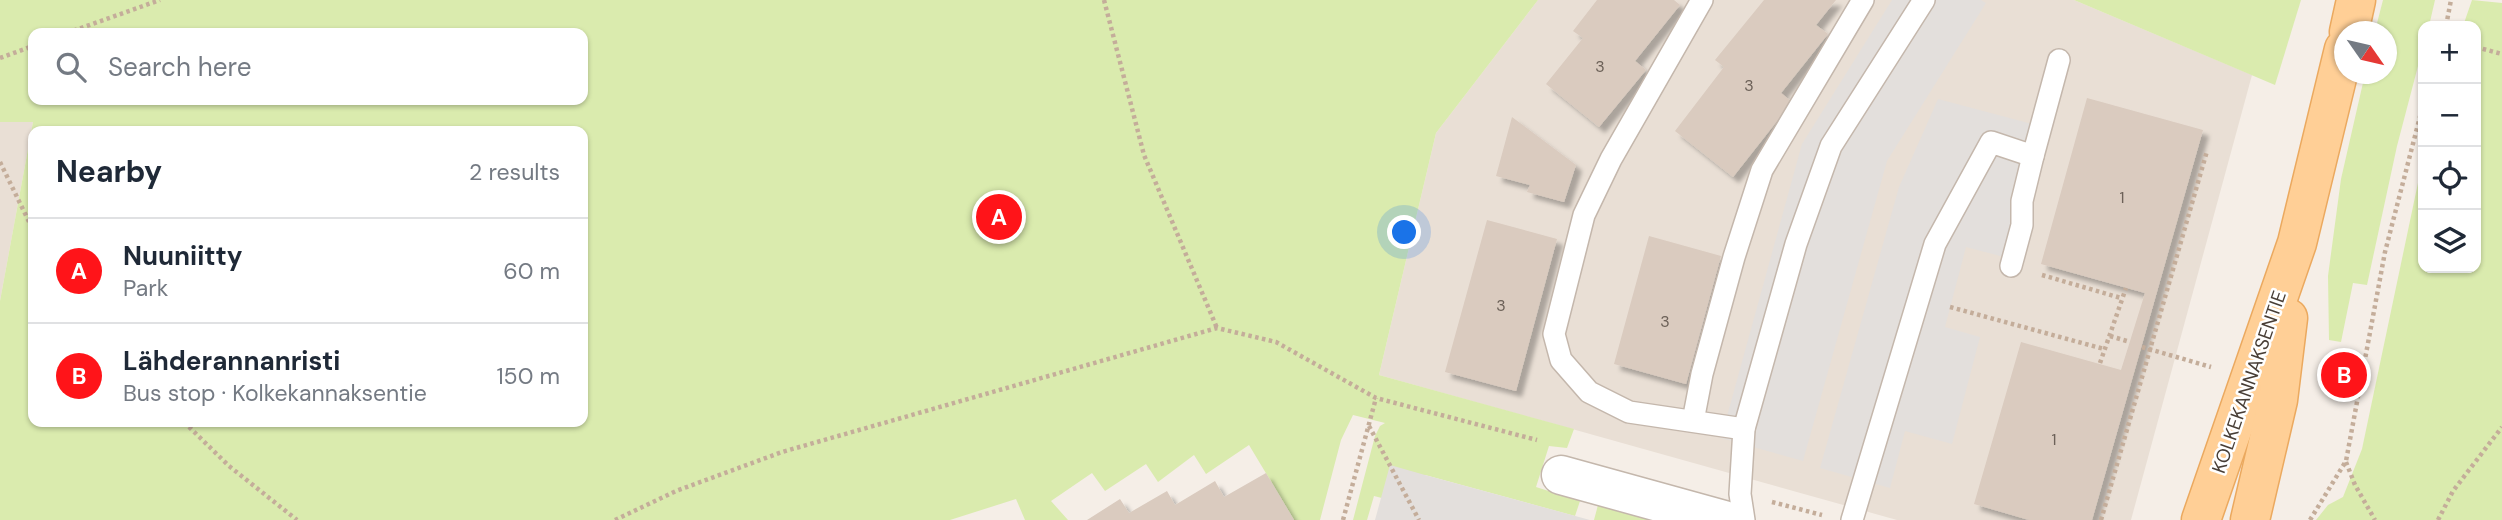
<!DOCTYPE html>
<html lang="en">
<head>
<meta charset="utf-8">
<style>
  :root { --surface:#fff; --page:#f6f6f7; --text:#1f2937; --muted:#747a83; --line:#e0e1e3; --accent:#ff1419 }
  body { margin:0; font-family:"DM Sans",sans-serif; background:var(--page); color:var(--text) }
  .controls { position:absolute; right:21px; top:21px; display:grid; overflow:hidden; border-radius:14px; box-shadow:0 2px 5px #0004 }
  .controls button { width:63px; height:63px; display:grid; place-items:center; padding:0; border:0; border-bottom:2px solid var(--line); background:var(--surface); color:var(--text); font:35px sans-serif }
  .compass { position:absolute; left:2334px; top:21px; width:63px; height:63px; border-radius:50%; background:var(--surface); box-shadow:0 2px 5px #0004; rotate:124deg }
  .you { position:absolute; left:1405px; top:233px; width:24px; height:24px; margin:-18px; border:5px solid #fff; border-radius:50%; background:#1a73e8; box-shadow:0 0 0 10px #1a73e833 }
  .badge { display:grid; place-items:center; width:46px; height:46px; border-radius:50%; background:var(--accent); color:#fff; font-size:23px; font-weight:700 }
  .pin { position:absolute; translate:-50% -50%; border:4px solid #fff; box-shadow:0 2px 7px #0006 }
  .list { margin:0; padding:0; list-style:none }
  h2 { display:flex; justify-content:space-between; align-items:center; height:91px; margin:0; padding:0 28px; font-size:30px }
  h2 small { font-size:23px; font-weight:400; color:var(--muted) }
  .list li { display:grid; grid-template-columns:46px 1fr auto; gap:21px; align-items:center; box-sizing:border-box; height:105px; padding:0 28px; border-top:2px solid var(--line) }
  .list b { display:block; font-size:26px; white-space:nowrap }
  .list p { margin:0; font-size:23px; white-space:nowrap; color:var(--muted) }
  .list em { font-size:23px; font-style:normal; color:var(--muted) }
  .icon { flex:none; width:38px; height:38px; fill:none; stroke:currentColor; stroke-width:2; stroke-linecap:round; stroke-linejoin:round }
  .map { position:relative; flex:none; width:2502px; height:520px; overflow:hidden }
  .search { position:absolute; background:var(--surface); box-shadow:0 2px 5px #0004; left:28px; top:28px; width:560px; height:77px; display:flex; align-items:center; gap:18px; box-sizing:border-box; padding:0 24px; border-radius:14px; color:var(--muted); font-size:26px }
  .panel { position:absolute; background:var(--surface); box-shadow:0 2px 5px #0004; left:28px; top:126px; width:560px; height:301px; border-radius:14px }
  .map>svg:first-child { display:block }
</style>
</head>
<body>
<div class="map">
<svg width="2502" height="520" viewBox="0 0 2502 520">
  <defs>
    <filter id="shadow"><feDropShadow dx="6" dy="6" stdDeviation="2" flood-color="#0004"/></filter>
  </defs>
  <rect width="100%" height="100%" fill="#f5eee7"/>
  <g fill="#e9dfd5">
    <polygon points="1538,0 2074,0 2252,75 2131,520 1897,520 1379,375 1436,133"/>
    <polygon points="0,122 33,122 0,301"/>
  </g>
  <g fill="#daebae" fill-rule="evenodd">
    <path d="M0,0h1538l-102,133 -57,242 195,54 -7,19 -18,-2 -13,41 44,14 -5,15 -150,-41 -20,29 -31,-8 -7,24h-14l22,-84 5,-10 5,-3 -32,-8 -12,25 -21,80h-26l-45,-75 -43,29 -12,-19 -36,27 -12,-18 -41,27 -13,-18 -41,28 17,19h-43l-9,-21 -66,21h-950v-219l33,-179h-33zM33,33h550v67h-550zM33,131h550v291h-550z"/>
    <polygon points="2074,0 2301,0 2275,85"/>
    <polygon points="2383,0 2435,0 2429,26 2423,26 2423,47 2397,146 2367,285 2353,283 2341,342 2329,340 2328,276 2341,179 2365,74 2386,74 2386,32 2375,31"/>
    <polygon points="2472,0 2502,3 2502,520 2316,520 2328,505 2343,497 2362,449 2423,159 2423,268 2476,268 2476,26 2463,26"/>
    <polygon points="1598,505 1651,520 1594,520"/>
  </g>
  <g fill="#e3dfdc">
    <polygon points="1892,0 1981,0 1986,3 1887,161 1803,461 1721,438 1802,144"/>
    <polygon points="1938,99 2036,125 2004,257 1966,247 1945,327 1980,337 1952,444 1905,431 1890,488 1820,468 1899,187"/>
    <polygon points="1390,465 1425,475 1590,520 1375,520"/>
  </g>
  <g fill="#dacbbf" filter="url(#shadow)">
    <polygon points="1597,0 1674,0 1680,5 1635,61 1646,70 1599,127 1546,84 1583,38 1573,31"/>
    <polygon points="1764,0 1836,0 1816,25 1828,34 1781,93 1792,102 1733,177 1675,131 1724,67 1715,60"/>
    <polygon points="2087,98 2203,130 2092,520 2029,520 1974,504 2021,342 2121,370 2145,293 2041,264"/>
    <polygon points="1512,117 1576,165 1564,202 1527,192 1530,185 1496,176"/>
    <polygon points="1487,220 1557,239 1516,391 1445,372"/>
    <polygon points="1649,236 1721,256 1686,384 1614,364"/>
    <polygon points="2340,362 2351,363 2347,389 2335,387"/>
    <polygon points="1266,473 1294,520 1087,520 1120,499 1129,513 1167,491 1175,505 1215,481 1224,497"/>
  </g>
  <g fill="none" stroke-linecap="round" stroke-linejoin="round">
    <defs>
      <g id="service">
        <polyline points="1702,0 1611,159 1584,215 1554,334 1561,360 1589,392 1629,412 1744,429"/>
        <polyline points="2011,266 2022,225 2022,201 2033,156"/>
        <polyline points="1693,421 1702,374 1734,257 1762,170 1863,0"/>
        <polyline points="1744,520 1740,494 1744,429 1796,244 1831,146 1924,0"/>
        <polyline points="1852,520 1935,244 1991,142 2033,156 2059,60"/>
      </g>
      <polyline id="minor" points="1561,475 1724,520"/>
      <g id="primary">
        <polyline points="2349,32 2356,0"/>
        <polyline points="2201,520 2297,243 2344,49"/>
        <polyline points="2250,520 2278,400 2288,318"/>
      </g>
    </defs>
    <use href="#service" stroke="#c4b7ac" stroke-width="24"/>
    <use href="#minor" stroke="#c4b7ac" stroke-width="41"/>
    <use href="#primary" stroke="#eba95f" stroke-width="41"/>
    <g stroke="#c4ad9a" stroke-width="4.5" stroke-dasharray="3.5 3.5" stroke-linecap="butt">
      <polyline points="1104,0 1144,155 1217,328"/>
      <polyline points="2446,26 2451,0"/>
      <polyline points="67,33 160,0"/>
      <polyline points="2476,47 2502,54"/>
      <polyline points="0,58 33,46"/>
      <polyline points="0,162 33,230"/>
      <polyline points="2042,275 2121,298"/>
      <polyline points="1950,307 2104,349"/>
      <polyline points="2110,336 2130,342"/>
      <polyline points="2142,347 2211,367"/>
      <polyline points="2100,363 2126,288"/>
      <polyline points="184,422 229,466 297,520"/>
      <polyline points="1369,426 1419,520"/>
      <polyline points="2346,462 2355,485 2375,520"/>
      <polyline points="1772,502 1822,515"/>
      <polyline points="615,520 676,491 782,452 1217,328 1276,342 1376,398 1537,440"/>
      <polyline points="1343,520 1376,398"/>
      <polyline points="2101,520 2207,151"/>
      <polyline points="2310,520 2346,461 2385,252 2423,105"/>
      <polyline points="2438,520 2453,491 2502,427"/>
    </g>
    <use href="#service" stroke="#fff" stroke-width="21"/>
    <use href="#minor" stroke="#fff" stroke-width="38"/>
    <use href="#primary" stroke="#ffcf96" stroke-width="38"/>
  </g>
  <g text-anchor="middle" dominant-baseline="central" stroke-width="5" stroke-linejoin="round" paint-order="stroke">
    <g font-size="16" fill="#6c6158">
      <text x="1600" y="66">3</text>
      <text x="1749" y="85">3</text>
      <text x="2122" y="197">1</text>
      <text x="1501" y="305">3</text>
      <text x="1665" y="321">3</text>
      <text x="2054" y="439">1</text>
    </g>
    <g font-size="19" fill="#483e36" stroke="#fff">
      <text transform="translate(2249 382) rotate(-71)">KOLKEKANNAKSENTIE</text>
    </g>
  </g>
</svg>
<div class="controls">
<button>+</button>
<button>−</button>
<button><svg class="icon" aria-label="locate" viewBox="0 0 24 24"><circle cx="12" cy="12" r="6"/><path d="M12 2v4M12 18v4M2 12h4M18 12h4"/></svg></button>
<button><svg class="icon" aria-label="layers" viewBox="0 0 24 24"><path d="M12 4l9 5-9 5-9-5zM3 14l9 5 9-5"/></svg></button>
</div>
<svg class="compass" viewBox="-18 -18 36 36"><path d="M0-13l5 13h-10z" fill="#e53935"/><path d="M0 13l5-13h-10z" fill="#747a83"/></svg>
<div class="you"></div>
<div class="pin badge" style="left:999px;top:217px">A</div>
<div class="pin badge" style="left:2344px;top:375px">B</div>
<div class="search"><svg class="icon" aria-label="search" viewBox="0 0 24 24"><circle cx="10" cy="10" r="6"/><path d="M15 15l6 6"/></svg>Search here</div>
<section class="panel">
<h2>Nearby<small>2 results</small></h2>
<ul class="list">
<li><span class="badge">A</span><div><b>Nuuniitty</b><p>Park</p></div><em>60 m</em></li>
<li><span class="badge">B</span><div><b>Lähderannanristi</b><p>Bus stop · Kolkekannaksentie</p></div><em>150 m</em></li>
</ul>
</section>
</div>
</body>
</html>
